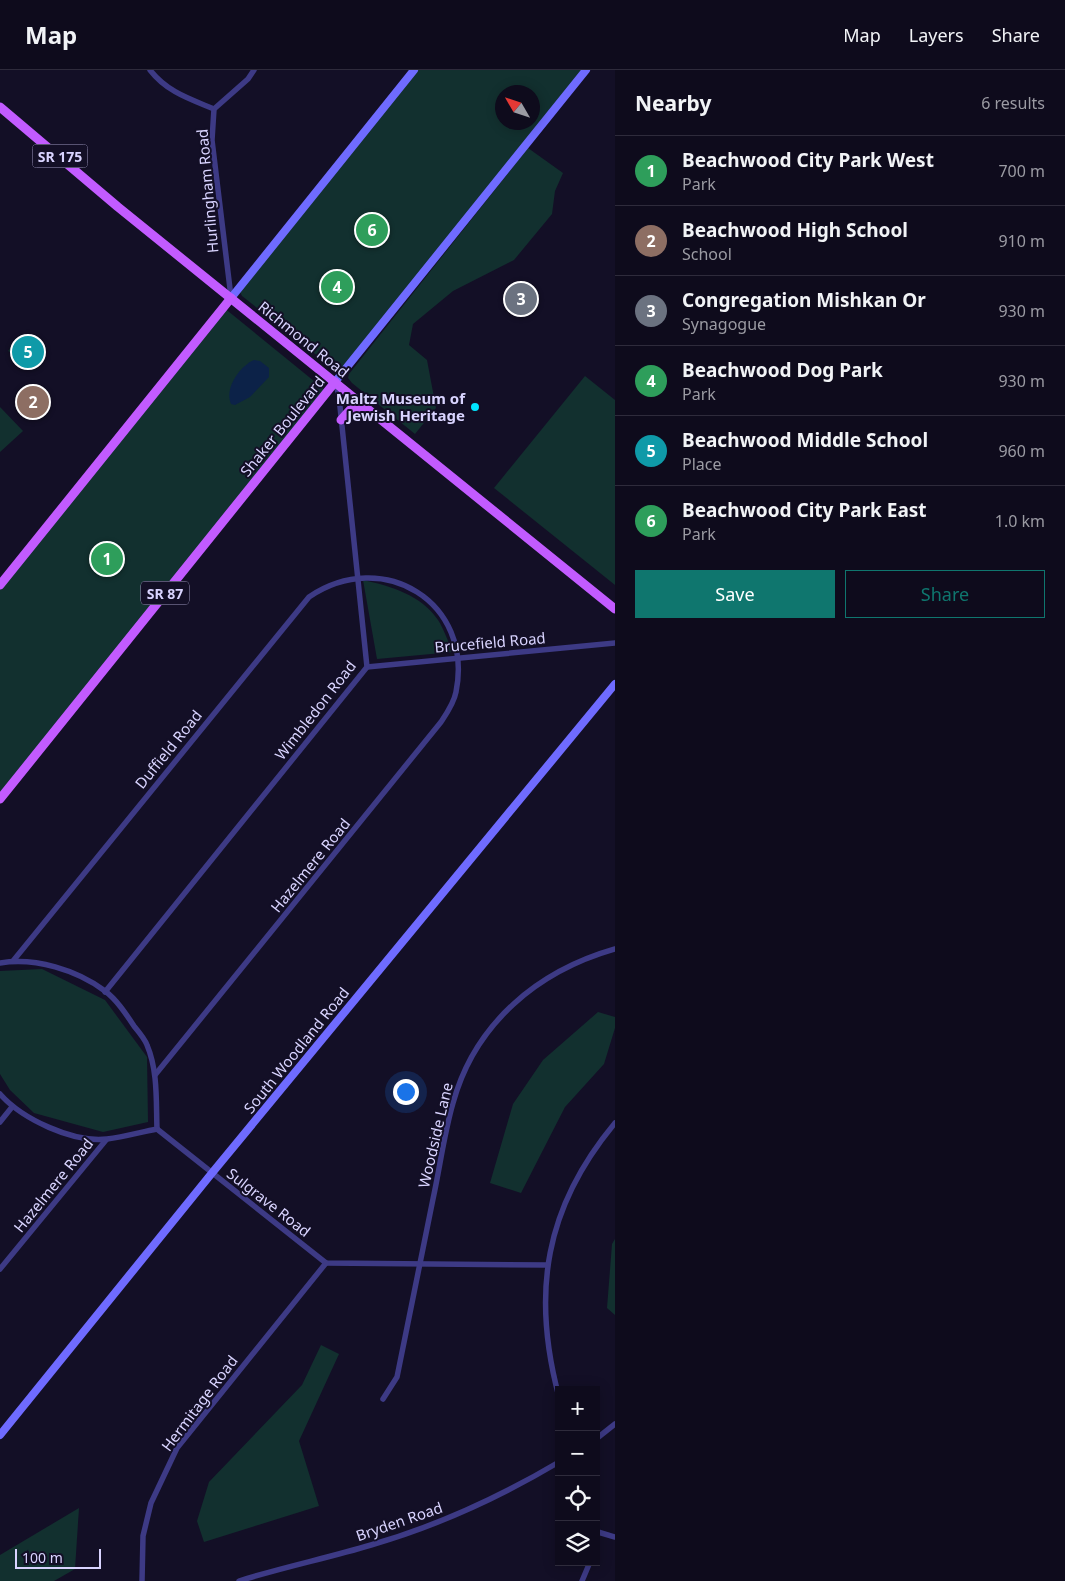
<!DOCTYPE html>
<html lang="en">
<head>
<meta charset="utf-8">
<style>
  :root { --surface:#0e0b1c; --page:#171425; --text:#f1f3f6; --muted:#9b9ba3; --line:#2e2b3b; --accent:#0f766e }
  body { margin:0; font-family:"Noto Sans",sans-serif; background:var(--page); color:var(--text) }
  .controls { position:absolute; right:15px; bottom:15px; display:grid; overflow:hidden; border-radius:0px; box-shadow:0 2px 12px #0003 }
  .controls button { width:45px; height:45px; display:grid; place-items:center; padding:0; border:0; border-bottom:1px solid var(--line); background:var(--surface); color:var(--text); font:25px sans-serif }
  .compass { position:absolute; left:495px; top:15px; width:45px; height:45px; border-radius:50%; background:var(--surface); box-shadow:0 2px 12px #0003; rotate:309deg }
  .scale { position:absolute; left:15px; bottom:12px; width:86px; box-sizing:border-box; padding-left:5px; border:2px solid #d9d4ff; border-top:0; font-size:14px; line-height:18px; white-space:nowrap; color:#d9d4ff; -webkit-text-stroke:4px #130f26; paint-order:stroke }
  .you { position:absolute; left:405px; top:1021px; width:18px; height:18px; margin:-12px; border:4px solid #fff; border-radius:50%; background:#1a73e8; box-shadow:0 0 0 8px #1a73e833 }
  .badge { display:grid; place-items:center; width:32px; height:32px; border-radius:50%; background:var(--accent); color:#fff; font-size:16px; font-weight:700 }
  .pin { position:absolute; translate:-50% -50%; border:2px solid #fff; box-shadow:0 1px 5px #0006 }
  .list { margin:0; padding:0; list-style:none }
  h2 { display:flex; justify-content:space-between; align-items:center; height:65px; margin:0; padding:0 20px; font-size:21px }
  h2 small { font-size:16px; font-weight:400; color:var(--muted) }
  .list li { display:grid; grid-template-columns:32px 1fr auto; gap:15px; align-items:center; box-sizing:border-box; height:70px; padding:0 20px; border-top:1px solid var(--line) }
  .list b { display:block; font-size:19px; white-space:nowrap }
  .list p { margin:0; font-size:16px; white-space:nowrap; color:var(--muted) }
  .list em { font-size:16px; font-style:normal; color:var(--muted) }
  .actions { display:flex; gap:10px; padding:15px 20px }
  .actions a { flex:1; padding:11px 0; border:1px solid var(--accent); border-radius:0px; text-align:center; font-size:18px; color:var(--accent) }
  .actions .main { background:var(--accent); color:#fff }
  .icon { flex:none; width:28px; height:28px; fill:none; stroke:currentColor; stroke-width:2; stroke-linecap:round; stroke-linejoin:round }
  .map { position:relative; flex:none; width:615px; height:1511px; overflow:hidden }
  header { display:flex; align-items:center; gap:30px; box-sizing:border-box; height:70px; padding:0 25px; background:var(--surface); border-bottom:1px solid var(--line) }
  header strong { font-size:24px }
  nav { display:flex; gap:28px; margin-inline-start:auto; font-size:18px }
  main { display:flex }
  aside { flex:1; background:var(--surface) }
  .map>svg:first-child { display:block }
</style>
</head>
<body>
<header>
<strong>Map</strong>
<nav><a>Map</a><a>Layers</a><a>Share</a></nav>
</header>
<main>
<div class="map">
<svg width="615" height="1511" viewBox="0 0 615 1511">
  <rect width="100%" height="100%" fill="#130f26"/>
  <g fill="#12302f" fill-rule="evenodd">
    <path d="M418,0h165l-243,303 -2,-1 -96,-76 -2,-4zM502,22h30v30h-30z"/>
    <polygon points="528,78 563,103 555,121 552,144 514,190 453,221 413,254 409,275 427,290 436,338 415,364 352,313 348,308 349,304"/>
    <polygon points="223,237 325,320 0,729 0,515"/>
    <polygon points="20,266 26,271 17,286 8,281"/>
    <polygon points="585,306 615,330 615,515 494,418"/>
    <polygon points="0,337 23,361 0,382"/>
    <path d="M363,510c28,6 58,15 75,40 6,9 10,22 15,32l-76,7z"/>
    <polygon points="42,899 105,930 147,987 148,1052 103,1062 34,1043 10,1020 0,1004 0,901"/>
    <polygon points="598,942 615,947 615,958 604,994 565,1037 521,1123 490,1113 513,1034 543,990"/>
    <polygon points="615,1169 615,1245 607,1238 612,1174"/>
    <polygon points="321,1275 339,1284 299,1371 319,1436 204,1472 197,1451 209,1412 302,1315"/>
    <polygon points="79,1438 75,1499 54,1511 0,1511 0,1485"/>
  </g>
  <path fill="#0c2248" d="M254,290l6,1 9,7v9l-19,20 -15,8 -4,-1c-7,-16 9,-38 23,-44z"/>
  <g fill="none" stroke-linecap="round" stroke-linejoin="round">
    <g stroke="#3d3a85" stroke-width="5.5">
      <path d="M150,0c17,22 40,29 64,39"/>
      <polyline points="231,227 212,70 214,39 248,9 254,0"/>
      <polyline points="367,597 615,573"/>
      <path d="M13,891l296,-364c74,-50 165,5 147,95 -2,11 -9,21 -15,30l-286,353"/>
      <path d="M0,893c35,-6 77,7 105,28 12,9 21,23 29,35 5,6 11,13 13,19 11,26 9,56 10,84"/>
      <polyline points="105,922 367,597 339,327 336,314"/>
      <path d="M0,1024c22,25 73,49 107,45 17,-2 34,-7 50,-10"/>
      <polyline points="0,1052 12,1037"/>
      <polyline points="157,1059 326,1193 547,1195"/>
      <polyline points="0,1199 106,1070"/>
      <path d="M559,1327c-28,-104 -14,-190 56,-274"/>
      <path d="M383,1329l14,-22c12,-59 24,-119 36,-178 7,-32 11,-65 20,-96 22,-80 85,-132 162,-154"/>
      <polyline points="596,1369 615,1354"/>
      <polyline points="596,1428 596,1468"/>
      <polyline points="598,1462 615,1467"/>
      <polyline points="142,1511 143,1466 151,1433 177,1378 326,1193"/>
      <path d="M239,1511c44,-14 89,-23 132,-36 66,-19 129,-48 188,-83"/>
      <polyline points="582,1511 590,1492"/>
    </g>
    <g stroke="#6f6bff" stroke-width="8">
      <polyline points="231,228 414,0"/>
      <polyline points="335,312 586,0"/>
      <polyline points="0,1365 212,1103 615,614"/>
    </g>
    <g stroke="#c25bff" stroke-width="9">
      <polyline points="0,37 118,137 615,539"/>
      <polyline points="341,350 350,340 367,338"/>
      <polyline points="0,515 231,228"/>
      <polyline points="0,729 335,312"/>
    </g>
  </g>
  <circle fill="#00e5ff" stroke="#130f26" stroke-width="2" cx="475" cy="337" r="5"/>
  <g text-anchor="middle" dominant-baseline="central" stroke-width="4" stroke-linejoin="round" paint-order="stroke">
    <g fill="#130f26" stroke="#9e99be" stroke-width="1">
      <rect x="32.5" y="74.5" width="55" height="23" rx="4"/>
      <rect x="141" y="511.5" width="48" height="23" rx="4"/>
    </g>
    <g font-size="14" font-weight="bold" fill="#d9d4ff">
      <text x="60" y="86">SR 175</text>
      <text x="165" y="523">SR 87</text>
    </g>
    <g font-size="15" fill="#d9d4ff" stroke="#130f26">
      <text transform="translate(207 121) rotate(-95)">Hurlingham Road</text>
      <text transform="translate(304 269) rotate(39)">Richmond Road</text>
      <text transform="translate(282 356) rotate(-51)">Shaker Boulevard</text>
      <text transform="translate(490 572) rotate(-5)">Brucefield Road</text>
      <text transform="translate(315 640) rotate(-52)">Wimbledon Road</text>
      <text transform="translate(168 679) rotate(-51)">Duffield Road</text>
      <text transform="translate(310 795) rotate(-51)">Hazelmere Road</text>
      <text transform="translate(296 980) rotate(-51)">South Woodland Road</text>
      <text transform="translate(435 1065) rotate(-77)">Woodside Lane</text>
      <text transform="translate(53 1115) rotate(-51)">Hazelmere Road</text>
      <text transform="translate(269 1132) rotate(38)">Sulgrave Road</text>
      <text transform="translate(199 1333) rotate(-53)">Hermitage Road</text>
      <text transform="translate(399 1451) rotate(-19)">Bryden Road</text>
    </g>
    <g font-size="15" font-weight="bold" fill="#d9d4ff" stroke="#130f26" text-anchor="end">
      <text x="465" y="328">Maltz Museum of<tspan x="465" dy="17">Jewish Heritage</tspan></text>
    </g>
  </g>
</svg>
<div class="controls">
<button>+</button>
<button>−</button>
<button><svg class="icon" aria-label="locate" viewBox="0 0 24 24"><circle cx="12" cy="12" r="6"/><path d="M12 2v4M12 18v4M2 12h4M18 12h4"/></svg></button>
<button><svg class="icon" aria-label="layers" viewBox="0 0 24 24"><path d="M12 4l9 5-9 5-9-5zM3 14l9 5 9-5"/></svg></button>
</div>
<svg class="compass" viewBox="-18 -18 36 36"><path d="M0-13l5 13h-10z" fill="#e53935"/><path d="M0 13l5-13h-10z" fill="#9b9ba3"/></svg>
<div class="scale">100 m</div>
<div class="you"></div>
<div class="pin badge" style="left:107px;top:489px;background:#2e9e5b">1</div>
<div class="pin badge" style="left:33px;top:332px;background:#8d6e63">2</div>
<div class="pin badge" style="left:521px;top:229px;background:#6b7280">3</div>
<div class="pin badge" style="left:337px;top:217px;background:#2e9e5b">4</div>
<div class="pin badge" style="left:28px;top:282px;background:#0f9aa8">5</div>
<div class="pin badge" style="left:372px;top:160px;background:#2e9e5b">6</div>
</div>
<aside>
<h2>Nearby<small>6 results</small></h2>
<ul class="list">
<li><span class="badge" style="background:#2e9e5b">1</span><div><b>Beachwood City Park West</b><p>Park</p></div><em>700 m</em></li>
<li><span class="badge" style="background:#8d6e63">2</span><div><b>Beachwood High School</b><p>School</p></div><em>910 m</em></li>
<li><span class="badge" style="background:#6b7280">3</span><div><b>Congregation Mishkan Or</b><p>Synagogue</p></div><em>930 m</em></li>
<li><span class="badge" style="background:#2e9e5b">4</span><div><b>Beachwood Dog Park</b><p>Park</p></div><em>930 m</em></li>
<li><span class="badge" style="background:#0f9aa8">5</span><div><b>Beachwood Middle School</b><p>Place</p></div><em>960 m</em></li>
<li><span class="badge" style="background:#2e9e5b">6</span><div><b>Beachwood City Park East</b><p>Park</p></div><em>1.0 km</em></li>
</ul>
<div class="actions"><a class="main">Save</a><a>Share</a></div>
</aside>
</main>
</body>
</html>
